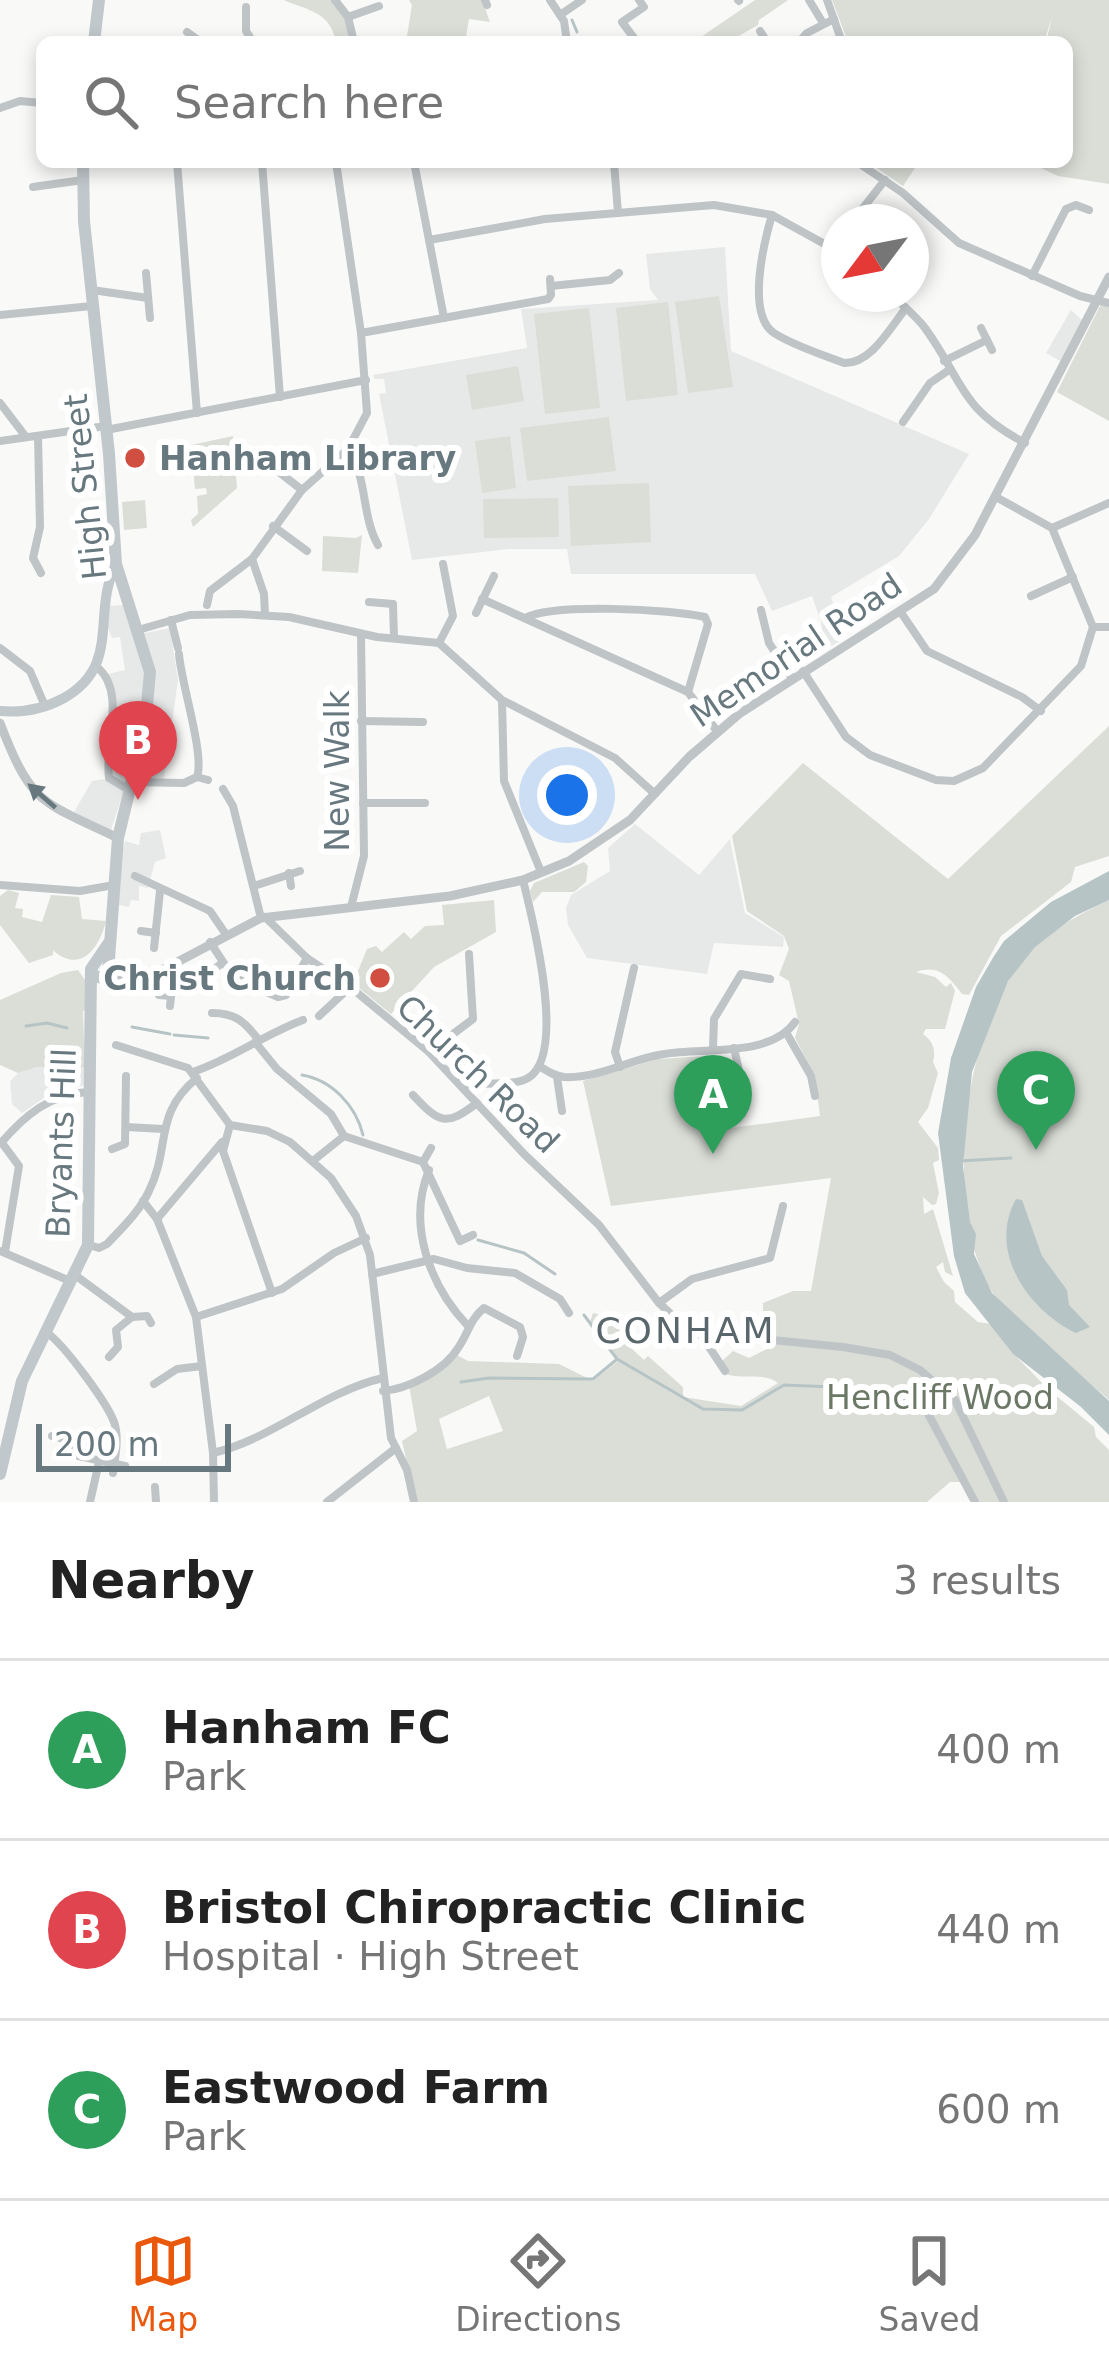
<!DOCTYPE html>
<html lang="en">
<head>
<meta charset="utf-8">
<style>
  :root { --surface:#fff; --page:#f6f6f6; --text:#222; --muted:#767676; --line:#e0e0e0; --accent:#ea580c }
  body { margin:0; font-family:"DejaVu Sans",sans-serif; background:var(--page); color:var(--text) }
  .compass { position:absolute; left:821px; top:204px; width:108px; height:108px; border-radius:50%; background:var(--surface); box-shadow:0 6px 18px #0003; rotate:238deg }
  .scale { position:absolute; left:36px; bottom:30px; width:195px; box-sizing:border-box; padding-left:12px; border:6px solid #67787f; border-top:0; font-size:33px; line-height:42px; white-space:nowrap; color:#67787f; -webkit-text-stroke:9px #fff; paint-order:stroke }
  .you { position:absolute; left:567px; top:795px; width:42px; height:42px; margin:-30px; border:9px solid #fff; border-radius:50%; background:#1a73e8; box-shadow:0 0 0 18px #1a73e833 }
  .badge { display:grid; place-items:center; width:78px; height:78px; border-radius:50%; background:var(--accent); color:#fff; font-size:39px; font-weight:700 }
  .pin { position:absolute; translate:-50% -99px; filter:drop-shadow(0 3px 6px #0008) }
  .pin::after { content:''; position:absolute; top:63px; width:42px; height:36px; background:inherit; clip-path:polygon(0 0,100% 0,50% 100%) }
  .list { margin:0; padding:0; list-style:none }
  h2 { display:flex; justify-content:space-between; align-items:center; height:156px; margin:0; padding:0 48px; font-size:51px }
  h2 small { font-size:39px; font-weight:400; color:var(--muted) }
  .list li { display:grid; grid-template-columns:78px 1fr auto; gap:36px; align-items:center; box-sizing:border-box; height:180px; padding:0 48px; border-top:3px solid var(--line) }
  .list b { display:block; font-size:45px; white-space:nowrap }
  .list p { margin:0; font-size:39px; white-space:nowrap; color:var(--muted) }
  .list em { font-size:39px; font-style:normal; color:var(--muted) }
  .icon { flex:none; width:66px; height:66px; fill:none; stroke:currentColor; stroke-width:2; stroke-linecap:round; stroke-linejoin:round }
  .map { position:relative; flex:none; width:1109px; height:1502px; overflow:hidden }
  .search { position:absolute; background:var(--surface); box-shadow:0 6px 18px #0003; left:36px; right:36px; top:36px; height:132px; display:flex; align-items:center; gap:30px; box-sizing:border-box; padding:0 42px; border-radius:18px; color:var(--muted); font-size:45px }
  .sheet { height:696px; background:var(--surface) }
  nav { display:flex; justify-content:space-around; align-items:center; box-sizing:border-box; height:168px; border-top:3px solid var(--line); background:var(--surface); font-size:33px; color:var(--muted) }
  nav a { display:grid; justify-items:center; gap:6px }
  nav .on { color:var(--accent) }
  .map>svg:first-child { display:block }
</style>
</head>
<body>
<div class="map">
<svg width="1109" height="1502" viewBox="0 0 1109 1502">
  <rect width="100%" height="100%" fill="#f9f9f8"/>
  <g fill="#e7e9e8">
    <polygon points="725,247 731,351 969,454 929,519 899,556 831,597 845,638 824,650 821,622 812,596 772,611 755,574 571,574 567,549 509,549 412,560 379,394 386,393 384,379 374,379 373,375 527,348 521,309 658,300 650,289 646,254"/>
    <polygon points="1071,310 1084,322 1060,361 1046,353"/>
    <polygon points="123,605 135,635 170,628 178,680 164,779 127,781 111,830 74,812 92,781 110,778 113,707 108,674 125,670 120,637 112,638 108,628 108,606"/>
    <polygon points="635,824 699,875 730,839 745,913 784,937 783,947 714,943 707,974 587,958 568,925 566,908 571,895 610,871 608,848"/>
    <polygon points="160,830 166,858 155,862 148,888 139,886 139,901 131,900 129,907 119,905 120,861 125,841 139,845 141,833"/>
    <polygon points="37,1067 85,1067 84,1085 44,1098 22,1113 12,1104 10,1081 18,1073"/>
  </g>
  <g fill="#daded7" fill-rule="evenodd">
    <path d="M284,0h47l15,18 5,24h-15c-6,-31 -28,-31 -52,-42z"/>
    <polygon points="409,0 482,0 490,22 469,19 465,42 406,42 412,5"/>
    <polygon points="755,0 788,0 759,20 758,25 728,42 700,42 698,39"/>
    <polygon points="832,0 1109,0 1109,184 1058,176 1028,162 1067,162 1067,42 1046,42 1052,17 1044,42 848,42"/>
    <polygon points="868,162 919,162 903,186"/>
    <polygon points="719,296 733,387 688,393 675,302"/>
    <polygon points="668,302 678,395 626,401 616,308"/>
    <polygon points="1101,304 1109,306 1109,421 1057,392"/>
    <polygon points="589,308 600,408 545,414 534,314"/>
    <polygon points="518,366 524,401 472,410 466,375"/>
    <polygon points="609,417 616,471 527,481 520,428"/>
    <polygon points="233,436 237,488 193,527 191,520 198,514 197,496 207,494 206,488 195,489 191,445"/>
    <polygon points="510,436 516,488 482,493 475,441"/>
    <polygon points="649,483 651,542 571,546 568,486"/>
    <polygon points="558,498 559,537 484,538 483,499"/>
    <polygon points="145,500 147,528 124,530 122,502"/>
    <polygon points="362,535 358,573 322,571 323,536 356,538"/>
    <path d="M1109,726v130l-34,11 -4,15 -70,54 -32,59 -7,-1c-13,-17 -23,-30 -46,-22l19,5 11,10 5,-4 4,8 -10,38h-19l-3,5c10,7 13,16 10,28l5,11 -10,35 -10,14 20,26 1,12 -6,3 6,30 -3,11 -4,1 -9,-8 1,17 9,-5 20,67 -8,-4 -2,-10 -7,5 8,15 10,9 1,11 23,20 13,2 18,25 39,40 46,38 2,10 13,13v52h-132l-13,-20h-14l-23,20h-511l-14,-61 15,-10 -8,-46 48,-30 11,6 91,3 34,17 25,-20 -29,-36 4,-12c17,3 31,19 41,32l-2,4 12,11 4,-4 35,31v10l58,9 37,-23c-17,-12 -35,-2 -55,-10l-1,-12 11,-10 16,7 24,-12v-31l-10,-1v-11l30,-12h18l20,-113 -220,28 -28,-125 75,-22 48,-3 11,74 103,-14 -5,-40 -20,-38 4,-14 -10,-43 -10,-6 10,-26 -5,-13 -37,-25 -15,-75 71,-73 145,116zM489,1396l14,35 -56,18 -8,-30z"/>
    <polygon points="584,862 588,866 586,882 574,892 542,892 533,902 530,891 534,883"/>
    <path d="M8,890l11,3 -4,15 8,1 -1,8 20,5 9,-27 28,2 3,22 24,2c-7,29 -27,53 -53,29v5l-24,8 -29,-38v-29z"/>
    <polygon points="494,900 496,932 434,967 391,1014 353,983 367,949 376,946 382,952 404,932 411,939 425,926 444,925 442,905"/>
    <path d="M1109,900v500c-27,-24 -105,-85 -120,-113 -45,-85 -27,-247 31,-324 21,-29 58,-48 89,-63z"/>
    <polygon points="78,970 85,980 86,1010 83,1011 85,1067 37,1067 18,1073 0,1065 0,1000 61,973"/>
  </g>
  <g fill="#b7c4c6">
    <polygon points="1109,871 1109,900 1075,916 1035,947 1008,981 972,1072 963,1166 970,1222 976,1234 974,1254 992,1293 1109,1401 1109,1435 1081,1407 1013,1354 965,1293 954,1256 938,1133 951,1058 976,987 994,956 1004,941 1051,902"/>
    <path d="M1016,1199l6,1 20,56 25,34 2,15 21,22 -14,6c-48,-23 -89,-82 -60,-134z"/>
  </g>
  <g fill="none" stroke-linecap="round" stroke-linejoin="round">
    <g stroke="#b7c4c6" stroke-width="3">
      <polyline points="572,20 577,32"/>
      <polyline points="26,1026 47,1023 67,1028"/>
      <polyline points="132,1027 170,1034"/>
      <polyline points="174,1035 208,1038"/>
      <path d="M302,1075c30,5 54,31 61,60"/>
      <polyline points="959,1161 1011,1158"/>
      <polyline points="478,1240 524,1253 555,1274"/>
      <polyline points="584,1315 617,1359 703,1409 742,1410 784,1385 834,1387 867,1393"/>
      <polyline points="461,1382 489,1378 593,1379 616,1360"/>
    </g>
    <g stroke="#bfc4c7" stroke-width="8">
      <polyline points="335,0 348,17 354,42"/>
      <polyline points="485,0 487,5"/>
      <polyline points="550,0 564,21 567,42"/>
      <polyline points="738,0 739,1"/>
      <polyline points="809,0 823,23"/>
      <polyline points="827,0 842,42"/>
      <polyline points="246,7 246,31 253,42"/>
      <polyline points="560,15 582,0"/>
      <polyline points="348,17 379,6"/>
      <polyline points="760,31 767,42"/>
      <polyline points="187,32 201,42"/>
      <polyline points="637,42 622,22 644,7 639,0"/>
      <polyline points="799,42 807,33 834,19"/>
      <polyline points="0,108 20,101 42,103"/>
      <polyline points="177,162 197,413"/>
      <polyline points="262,162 280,397"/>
      <polyline points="414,162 444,318"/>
      <polyline points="614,162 618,213"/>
      <polyline points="857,162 903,193 959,243 1080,296 1109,303"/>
      <polyline points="33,187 83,180"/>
      <path d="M772,215c-8,27 -26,99 2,118 20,13 47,21 70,30 27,1 46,-35 62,-55"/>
      <polyline points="852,222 885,180"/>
      <polyline points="429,240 545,219 714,205 772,215 839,252"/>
      <polyline points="146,273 150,318"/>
      <polyline points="1032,276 1066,209 1076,205 1089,210"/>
      <polyline points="551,286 610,280 619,273"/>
      <polyline points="92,290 148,298"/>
      <path d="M891,294c11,11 25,22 34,34 39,54 34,80 100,115"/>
      <polyline points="0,315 92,306"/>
      <polyline points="981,328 992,350"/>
      <polyline points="361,333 548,299 551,295 550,279"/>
      <polyline points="944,361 987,340"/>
      <polyline points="0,403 26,437"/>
      <polyline points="903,422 930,383 949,370"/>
      <polyline points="106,430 366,380"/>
      <polyline points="38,436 40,527 33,558 41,573"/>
      <polyline points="0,441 106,426"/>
      <path d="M348,449c20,29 13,66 30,96"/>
      <polyline points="261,458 302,490"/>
      <polyline points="273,526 307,551"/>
      <polyline points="1052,528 1109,503"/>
      <polyline points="252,559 264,594 265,615"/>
      <polyline points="1031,596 1073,577"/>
      <polyline points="482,599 688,692 717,731"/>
      <polyline points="369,602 393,604 394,637"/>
      <polyline points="207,605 210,591 252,559 302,490 348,449 367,413 361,333 336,162"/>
      <polyline points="761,610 769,643 792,678"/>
      <polyline points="900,611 927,651 1022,697 1041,711"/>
      <polyline points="476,613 494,576"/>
      <path d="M525,618c27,-15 147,-9 180,-1l3,7 -20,68"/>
      <polyline points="171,620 178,648"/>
      <polyline points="1093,627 1109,627"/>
      <polyline points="138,630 190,615 238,614 289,617 377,637 439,643"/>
      <polyline points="439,643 502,700 615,758 655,794"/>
      <polyline points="439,643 453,616 443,564"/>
      <polyline points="0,648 30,671 45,706"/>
      <path d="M179,654c2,29 26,101 18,123l11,3"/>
      <path d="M97,667c30,25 7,76 12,111l20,12"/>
      <polyline points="803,671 846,737 870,755 936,780 954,781 983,768 1081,666 1093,627 1052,528 996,497"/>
      <polyline points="502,701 504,781 541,872"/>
      <polyline points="361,721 423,722"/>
      <polyline points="131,782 184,783 197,777"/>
      <polyline points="223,789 233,806 261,918"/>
      <polyline points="363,803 425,803"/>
      <polyline points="289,873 291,886"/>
      <polyline points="135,876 210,911 225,933"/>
      <polyline points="0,885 80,891 114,885"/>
      <polyline points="254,886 300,871"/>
      <polyline points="351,907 364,856 361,634"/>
      <polyline points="265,917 307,958 349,986 429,1052 524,1154 599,1225 659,1303 690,1332 843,1347 890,1355 920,1370 955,1400 1004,1502"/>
      <polyline points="141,931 156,933"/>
      <polyline points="210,942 233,977 278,997 286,995 307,958"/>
      <polyline points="154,948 160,891"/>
      <polyline points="164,969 172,988 170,1006"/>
      <polyline points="201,980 222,963"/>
      <polyline points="159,995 171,996"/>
      <path d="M212,1013c23,0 32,8 46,26"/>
      <polyline points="319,1016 350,987"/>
      <polyline points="787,1034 811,1076 815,1096"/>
      <polyline points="255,1042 277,1069 331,1114 344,1136 423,1162 460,1241 473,1235"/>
      <polyline points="116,1045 188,1068 230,1125 267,1131 290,1142 331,1178 356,1216 370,1255 391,1438 407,1470 414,1502"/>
      <polyline points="734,1048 744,1093"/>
      <polyline points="713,1049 714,1019 741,974 770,979"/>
      <polyline points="429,1052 473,1019 469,954"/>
      <path d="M539,1066c8,5 15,10 25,11 35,2 66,-18 100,-23 39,-7 106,4 131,-32"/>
      <polyline points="620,1067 615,1052 634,968"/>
      <path d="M193,1072c39,-13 72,-38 110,-52"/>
      <polyline points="557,1077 562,1111"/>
      <path d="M464,1088c20,-9 46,0 64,-10 40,-24 4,-161 -5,-198"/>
      <path d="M413,1095c26,28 33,32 64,8"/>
      <polyline points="230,1125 223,1151 272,1293"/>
      <polyline points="126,1127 163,1129"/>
      <path d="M1,1143c24,-28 49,-49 87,-51"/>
      <polyline points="2,1143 19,1166 5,1252"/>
      <polyline points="112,1149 125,1144 126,1076"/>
      <polyline points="314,1160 344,1136"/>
      <polyline points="423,1162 431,1148"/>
      <path d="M429,1170c-22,54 0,115 39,156"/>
      <polyline points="143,1201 157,1219 196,1317 213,1453 214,1502"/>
      <polyline points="157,1219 222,1142"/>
      <path d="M89,1245l10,3 8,-4c15,-16 33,-33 42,-53 22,-44 4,-77 48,-113"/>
      <polyline points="0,1251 70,1281"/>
      <polyline points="372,1274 434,1259 467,1268 515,1273 560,1299 569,1313"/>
      <polyline points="75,1275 132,1317 147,1316 151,1323"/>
      <polyline points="659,1303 692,1279 770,1258 783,1206"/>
      <polyline points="196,1317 282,1289 334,1253 366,1238"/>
      <path d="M46,1332c17,11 64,74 69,93 4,16 0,32 -2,48"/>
      <polyline points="701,1335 725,1371"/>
      <polyline points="109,1357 118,1347 116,1330 132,1317"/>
      <polyline points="154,1384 177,1369 202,1366"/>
      <path d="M383,1391c25,-2 62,-21 75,-43 10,-14 12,-29 26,-40l36,19 3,10 -6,19"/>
      <polyline points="873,1393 925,1408 975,1502"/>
      <polyline points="52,1436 74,1441 74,1455 125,1466"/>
      <path d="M213,1453c60,-14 109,-61 170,-75"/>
      <polyline points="155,1487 156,1502"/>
      <polyline points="90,1502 99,1462"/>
      <polyline points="327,1502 396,1448"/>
    </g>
    <g stroke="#bfc4c7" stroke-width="9">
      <path d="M0,723c32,83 41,78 118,115"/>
      <polyline points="103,978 164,969 261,918 450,896 523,880 569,861 630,820 689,757 739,714 934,589 975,535 1109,277"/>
    </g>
    <path stroke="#c1c8cb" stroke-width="10" d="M0,711c22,2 44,-2 64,-13 58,-33 27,-84 52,-134"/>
    <g stroke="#c1c8cb" stroke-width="12">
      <polyline points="94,42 99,0"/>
      <polyline points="83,162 84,221 109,454 116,564 150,672 145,727 118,838 108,972 102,978 92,975"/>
      <polyline points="0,1474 22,1381 88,1245 91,969 108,944"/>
    </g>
  </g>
  <defs><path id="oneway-solid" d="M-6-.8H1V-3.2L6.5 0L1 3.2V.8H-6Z" transform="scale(3)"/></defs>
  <use fill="#67787f" href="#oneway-solid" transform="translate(42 796) rotate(-139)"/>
  <g fill="#d04f41" stroke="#fff" stroke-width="4.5">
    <circle cx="135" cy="458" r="12"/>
    <circle cx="380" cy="978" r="12"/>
  </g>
  <g text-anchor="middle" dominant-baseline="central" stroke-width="12" stroke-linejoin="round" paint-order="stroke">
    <g font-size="33" font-weight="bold" fill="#67787f" stroke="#fff" text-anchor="start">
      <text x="159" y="458">Hanham Library</text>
      <text x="356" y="978" text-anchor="end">Christ Church</text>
    </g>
    <g font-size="33" fill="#67787f" stroke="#fff">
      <text transform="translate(85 487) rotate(-96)">High Street</text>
      <text transform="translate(796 650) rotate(-34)">Memorial Road</text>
      <text transform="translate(337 771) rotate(-90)">New Walk</text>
      <text transform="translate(478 1074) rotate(44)">Church Road</text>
      <text transform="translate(61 1143) rotate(-88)">Bryants Hill</text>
    </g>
    <g font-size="33" fill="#6c7866" stroke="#fff">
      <text x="940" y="1397">Hencliff Wood</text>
    </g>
    <g font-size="36" letter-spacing="3" fill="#59666b" stroke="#fff">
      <text x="686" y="1330">CONHAM</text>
    </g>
  </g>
</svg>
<svg class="compass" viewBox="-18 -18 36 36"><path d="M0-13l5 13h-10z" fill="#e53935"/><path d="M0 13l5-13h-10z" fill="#767676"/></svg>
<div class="scale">200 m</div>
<div class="you"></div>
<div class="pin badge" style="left:713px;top:1154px;background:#2e9e5b">A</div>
<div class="pin badge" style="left:138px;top:800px;background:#e0444e">B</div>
<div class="pin badge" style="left:1036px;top:1150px;background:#2e9e5b">C</div>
<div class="search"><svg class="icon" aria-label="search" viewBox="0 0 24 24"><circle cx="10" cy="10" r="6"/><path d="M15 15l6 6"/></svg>Search here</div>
</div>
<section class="sheet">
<h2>Nearby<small>3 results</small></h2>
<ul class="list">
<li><span class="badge" style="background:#2e9e5b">A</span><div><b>Hanham FC</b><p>Park</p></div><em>400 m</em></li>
<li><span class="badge" style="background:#e0444e">B</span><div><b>Bristol Chiropractic Clinic</b><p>Hospital · High Street</p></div><em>440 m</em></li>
<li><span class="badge" style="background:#2e9e5b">C</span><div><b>Eastwood Farm</b><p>Park</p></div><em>600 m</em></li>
</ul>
</section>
<nav>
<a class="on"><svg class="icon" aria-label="map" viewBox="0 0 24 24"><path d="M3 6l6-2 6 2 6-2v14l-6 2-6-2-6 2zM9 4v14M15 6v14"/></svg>Map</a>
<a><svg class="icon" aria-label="directions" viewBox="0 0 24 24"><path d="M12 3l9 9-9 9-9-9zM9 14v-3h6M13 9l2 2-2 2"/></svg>Directions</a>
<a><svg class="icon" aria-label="saved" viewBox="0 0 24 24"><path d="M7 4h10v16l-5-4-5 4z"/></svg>Saved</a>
</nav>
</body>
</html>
